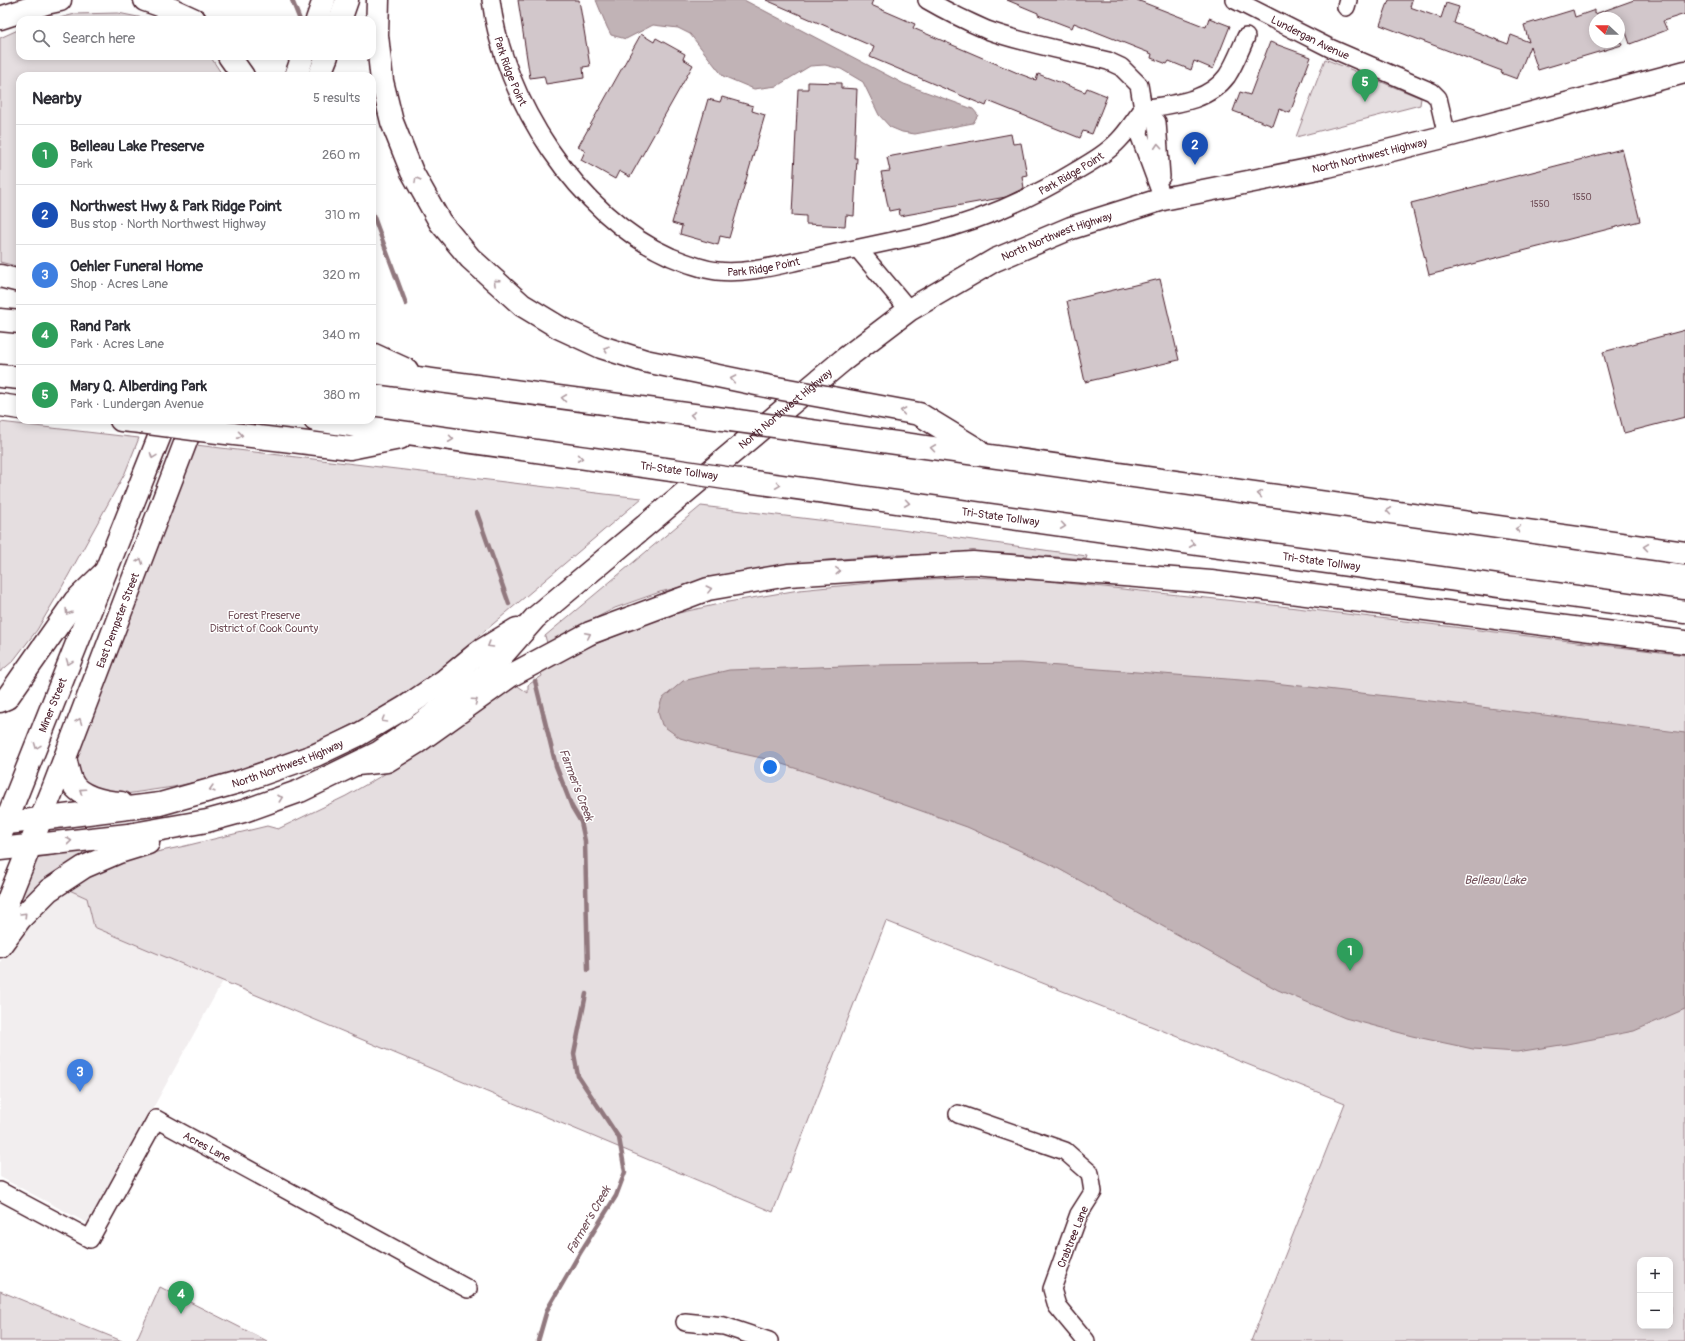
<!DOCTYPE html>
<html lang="en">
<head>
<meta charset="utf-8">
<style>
  :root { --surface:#fff; --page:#f2f2f3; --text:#2b2b33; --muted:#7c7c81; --line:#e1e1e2; --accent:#c8321e }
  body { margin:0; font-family:Pangolin,sans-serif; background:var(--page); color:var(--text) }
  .controls { position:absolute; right:12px; bottom:12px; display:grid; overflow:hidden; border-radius:8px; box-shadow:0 2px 10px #0003 }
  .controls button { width:36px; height:36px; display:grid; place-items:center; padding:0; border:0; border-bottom:1px solid var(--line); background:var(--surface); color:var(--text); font:20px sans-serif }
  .compass { position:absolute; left:1589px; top:12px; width:36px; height:36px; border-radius:50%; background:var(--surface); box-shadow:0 2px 10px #0003; rotate:292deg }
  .you { position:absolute; left:770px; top:767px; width:14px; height:14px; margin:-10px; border:3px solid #fff; border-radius:50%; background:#1a73e8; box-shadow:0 0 0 6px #1a73e833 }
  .badge { display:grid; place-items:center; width:26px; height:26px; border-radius:50%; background:var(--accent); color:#fff; font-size:13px; font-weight:700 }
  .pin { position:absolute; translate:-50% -33px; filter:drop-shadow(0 1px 2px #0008) }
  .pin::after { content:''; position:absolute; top:21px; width:14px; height:12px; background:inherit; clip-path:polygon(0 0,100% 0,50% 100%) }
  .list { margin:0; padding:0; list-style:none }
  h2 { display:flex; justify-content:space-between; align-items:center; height:52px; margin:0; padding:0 16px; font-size:17px }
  h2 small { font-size:13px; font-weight:400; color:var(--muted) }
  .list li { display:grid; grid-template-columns:26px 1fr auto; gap:12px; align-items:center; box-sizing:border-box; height:60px; padding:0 16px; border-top:1px solid var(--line) }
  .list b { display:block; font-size:15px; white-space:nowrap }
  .list p { margin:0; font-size:13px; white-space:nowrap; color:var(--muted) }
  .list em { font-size:13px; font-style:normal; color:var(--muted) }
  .icon { flex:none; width:22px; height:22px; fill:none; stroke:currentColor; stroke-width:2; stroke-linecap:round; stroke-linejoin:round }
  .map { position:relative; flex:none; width:1685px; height:1341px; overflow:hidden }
  .search { position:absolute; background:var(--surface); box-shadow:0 2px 10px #0003; left:16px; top:16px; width:360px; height:44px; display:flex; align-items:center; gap:10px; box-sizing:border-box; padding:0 14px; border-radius:12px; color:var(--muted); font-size:15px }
  .panel { position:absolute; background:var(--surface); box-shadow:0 2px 10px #0003; left:16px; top:72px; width:360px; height:352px; border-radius:12px }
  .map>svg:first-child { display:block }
</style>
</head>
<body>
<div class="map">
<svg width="1685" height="1341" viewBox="0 0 1685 1341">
  <rect width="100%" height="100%" fill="#fff"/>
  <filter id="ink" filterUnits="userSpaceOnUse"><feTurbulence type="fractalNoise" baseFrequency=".025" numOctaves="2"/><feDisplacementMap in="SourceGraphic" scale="8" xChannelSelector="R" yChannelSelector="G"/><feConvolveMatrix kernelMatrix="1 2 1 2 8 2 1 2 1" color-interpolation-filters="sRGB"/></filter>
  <g filter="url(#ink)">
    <polygon fill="#f2eeef" points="65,888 108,907 94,927 223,981 89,1224 0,1177 0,962 25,925"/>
    <g fill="#e5dee0" stroke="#987e86" fill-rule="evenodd">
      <polygon points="118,13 153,20 52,20 75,14"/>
      <polygon points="20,29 20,56 210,56 223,76 20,76 20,267 0,262 0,38"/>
      <polygon points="1325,59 1421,98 1420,105 1296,137"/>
      <polygon points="0,422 139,438 125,473 57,596 37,630 13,661 0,672"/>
      <polygon points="196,445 605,494 642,498 428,679 360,720 325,738 285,754 241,769 199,781 173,787 119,795 105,796 83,781 80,773 77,760 77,751"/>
      <polygon points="701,506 894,529 1087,556 1086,559 1000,553 895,555 826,560 726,576 660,592 615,608 547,643 545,636"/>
      <path d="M972,577l66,3 234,25 413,50v686h-434l94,-238 -459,-182 -113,291 -679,-285 -7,-29 -22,-10 63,-30 57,-12 82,-20 11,3 68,-33 58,-33 111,-79 13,9v-8l14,-9 -3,-9 126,-51 63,-14 71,-12 90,-9zM1640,1260h30v66h-30z"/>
      <polygon points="95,849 98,850 19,903 18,901 34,858"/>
      <polygon points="160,1287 267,1341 136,1341"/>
      <polygon points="0,1291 122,1341 0,1341"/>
    </g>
    <g fill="#c1b3b6" stroke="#91787e">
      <polygon points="596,0 744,0 904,84 973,109 978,115 973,123 915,134 902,132 890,127 879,115 863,82 841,69 825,65 810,66 777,86 754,89 723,76 690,34 678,28 653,25 626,39 611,35 607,27"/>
      <polygon points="1021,663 1266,682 1473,706 1685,733 1685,1009 1634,1031 1567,1044 1517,1052 1473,1049 1412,1036 1345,1018 1278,990 1048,863 967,827 848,785 766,759 712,747 680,738 662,725 658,712 662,699 683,681 729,670 875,665"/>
    </g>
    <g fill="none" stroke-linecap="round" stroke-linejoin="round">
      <g stroke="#91787e" stroke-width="4.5">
        <polyline points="292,0 300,20"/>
        <polyline points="372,212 406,304"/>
        <polyline points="477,513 509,604"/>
        <polyline points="535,681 556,766 572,807 581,822 585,841 588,970"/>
        <polyline points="538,1341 547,1310 580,1253 616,1196 625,1172 619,1138 578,1076 574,1054 586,994"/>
      </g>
    </g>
    <g fill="#d2c7cb" stroke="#4a1f2b">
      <polygon points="518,0 579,0 590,66 583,67 584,78 546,84 544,76 530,78"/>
      <polygon points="766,0 873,0 871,5 915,24 913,28 1020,74 1036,80 1038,74 1085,92 1087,88 1107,96 1092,134 1083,131 1080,138 988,101 986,106 870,57 874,47"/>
      <polygon points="1007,0 1137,0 1206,27 1209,18 1230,26 1213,69 1194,61 1191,70 1169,61 1167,64 1151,58 1152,54 1074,23 1072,28 1038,15 1038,13"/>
      <polygon points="1389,0 1412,0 1410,7 1441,18 1446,3 1459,7 1454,23 1508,44 1511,35 1529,42 1524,25 1573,10 1575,17 1595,10 1595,14 1634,0 1685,0 1685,14 1663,21 1667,30 1630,44 1621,18 1595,18 1595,42 1621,42 1622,45 1538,70 1530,46 1517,79 1501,73 1502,71 1380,25"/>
      <polygon points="641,34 654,42 656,38 685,54 683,59 693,65 630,177 619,171 615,179 581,160 585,151 578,147"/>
      <polygon points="1270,42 1311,57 1290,113 1279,109 1273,126 1233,111 1240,92 1250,95"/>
      <polygon points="808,82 841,83 841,88 857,89 854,158 857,158 854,216 846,215 845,226 806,224 806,216 792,215 798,89 808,89"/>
      <polygon points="722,97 753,106 752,111 765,115 729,238 720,236 718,245 680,234 682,226 672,223 708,99 720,102"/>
      <polygon points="1011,134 1013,144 1021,143 1027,175 1022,176 1024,188 1006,197 900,216 899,209 889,211 881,172 890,171 887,157"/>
      <polygon points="1622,149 1640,221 1429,275 1411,203"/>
      <polygon points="1160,279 1179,360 1085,382 1067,301"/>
      <polygon points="1685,330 1685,417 1624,433 1603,352"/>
    </g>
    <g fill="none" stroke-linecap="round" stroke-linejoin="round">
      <defs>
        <g id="minor">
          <path id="s1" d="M491,0c12,99 87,216 180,257 15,6 30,12 46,14 29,3 58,-5 86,-11 43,-9 85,-18 127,-27 53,-13 100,-34 146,-62 15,-9 31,-18 43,-31 9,-9 16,-21 24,-31"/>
          <path d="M927,0c19,11 39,21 60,30 38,14 81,21 121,31l13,6 18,18 4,24 -4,25 24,65"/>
          <path id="s2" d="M1235,0l95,48 102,44 6,6 9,38"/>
          <polyline points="1346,7 1348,0"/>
          <path d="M1143,109c30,-5 65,-7 84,-33 8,-12 13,-26 19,-39"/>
          <polyline points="1143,109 1157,122 1161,177"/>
          <polyline points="858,249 909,310"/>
          <polyline points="958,1114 1065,1151 1090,1173 1093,1192 1079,1214 1052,1289 1057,1306 1086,1341"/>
          <path id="s3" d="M0,1191l90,48 66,-120 312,170"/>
          <polyline points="685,1322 724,1326 769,1341"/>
        </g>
        <g id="major">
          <polyline points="317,20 324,0"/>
          <polyline points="340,20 347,0"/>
          <polyline points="296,76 303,56"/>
          <polyline points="319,76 327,56"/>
          <path d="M65,758c2,7 3,15 6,22 6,17 34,22 50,23"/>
          <path id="s4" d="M0,824l160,-20 82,-23 74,-26 42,-20 46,-27 41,-28 34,-28 38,-23"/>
          <path id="s5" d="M1,834l165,-414"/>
          <path id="s6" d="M0,849l128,-14 79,-14 37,-10 56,-20 78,-38 44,-30 63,-48 50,-57 307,-257 67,-51 86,-50 76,-32 92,-29 165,-33 119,-30 238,-64"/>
          <path id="s7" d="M0,920l53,-131 141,-369"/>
          <polyline points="0,946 20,919 49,890 84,867 119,852 148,843"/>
        </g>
        <g id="highway">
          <polyline points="145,0 171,9 195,20"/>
          <polyline points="378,0 377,35 382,81 392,122 412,172 440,222 470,258 522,305 560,328 601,347 645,361 771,387"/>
          <polyline points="0,18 46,3 60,0"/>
          <polyline points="229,56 243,76"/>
          <polyline points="0,276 20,281"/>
          <polyline points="0,320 20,322"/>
          <polyline points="372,354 407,370"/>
          <polyline points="372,372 731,420"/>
          <polyline points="0,376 20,378"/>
          <polyline points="832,398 919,414 978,450"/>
          <polyline points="0,405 20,408"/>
          <polyline points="121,420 141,422"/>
          <polyline points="315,420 672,470"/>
          <polyline points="796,429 1685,553"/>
          <polyline points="201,430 350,448 400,438"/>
          <path id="s8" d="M739,480l946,132"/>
          <polyline points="0,701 7,698 75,601 104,573"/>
          <polyline points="357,764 387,761 416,743 510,676 590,633 708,589 788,575 973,563 1211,582 1685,642"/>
        </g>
      </defs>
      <use href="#minor" stroke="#4a1f2b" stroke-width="20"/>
      <use href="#major" stroke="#4a1f2b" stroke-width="25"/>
      <use href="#highway" stroke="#4a1f2b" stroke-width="25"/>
      <use href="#minor" stroke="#fff" stroke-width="17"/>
      <use href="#major" stroke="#fff" stroke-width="22"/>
      <use href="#highway" stroke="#fff" stroke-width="22"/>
      <defs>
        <g id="highway-bridge">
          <polyline points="771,387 832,398"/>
          <polyline points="731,420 796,429"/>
          <polyline points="141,422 201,430"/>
          <polyline points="672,470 739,480"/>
        </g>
      </defs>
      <use href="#highway-bridge" stroke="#4a1f2b" stroke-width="25" stroke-linecap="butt"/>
      <use href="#highway-bridge" stroke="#fff" stroke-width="22"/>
    </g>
    <defs><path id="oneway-chevron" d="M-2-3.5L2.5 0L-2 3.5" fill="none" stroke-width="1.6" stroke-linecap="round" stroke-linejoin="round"/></defs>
    <g stroke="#ae9aa0">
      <use href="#oneway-chevron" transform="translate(1158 146) rotate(-94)"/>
      <use href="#oneway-chevron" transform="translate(417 180) rotate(-119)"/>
      <use href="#oneway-chevron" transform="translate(496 282) rotate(-138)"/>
      <use href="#oneway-chevron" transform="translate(606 349) rotate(-162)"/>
      <use href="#oneway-chevron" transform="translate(733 379) rotate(-169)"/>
      <use href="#oneway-chevron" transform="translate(564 398) rotate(-172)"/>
      <use href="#oneway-chevron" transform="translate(903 411) rotate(-169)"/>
      <use href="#oneway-chevron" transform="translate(693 415) rotate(-172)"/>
      <use href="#oneway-chevron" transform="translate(240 435) rotate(7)"/>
      <use href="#oneway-chevron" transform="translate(451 439) rotate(8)"/>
      <use href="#oneway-chevron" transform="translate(933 448) rotate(-172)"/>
      <use href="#oneway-chevron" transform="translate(153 456) rotate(111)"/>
      <use href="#oneway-chevron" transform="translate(580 458) rotate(8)"/>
      <use href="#oneway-chevron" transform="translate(778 485) rotate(8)"/>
      <use href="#oneway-chevron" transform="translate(1260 494) rotate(-172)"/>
      <use href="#oneway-chevron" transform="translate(907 503) rotate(8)"/>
      <use href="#oneway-chevron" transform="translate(1389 511) rotate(-172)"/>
      <use href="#oneway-chevron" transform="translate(1063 526) rotate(8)"/>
      <use href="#oneway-chevron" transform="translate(1518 529) rotate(-172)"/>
      <use href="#oneway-chevron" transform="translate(1192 544) rotate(8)"/>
      <use href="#oneway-chevron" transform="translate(1646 547) rotate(-172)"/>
      <use href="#oneway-chevron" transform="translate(140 561) rotate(-69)"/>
      <use href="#oneway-chevron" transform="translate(838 571) rotate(-4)"/>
      <use href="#oneway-chevron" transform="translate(709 589) rotate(-14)"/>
      <use href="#oneway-chevron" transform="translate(68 612) rotate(122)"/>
      <use href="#oneway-chevron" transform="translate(588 635) rotate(-26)"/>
      <use href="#oneway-chevron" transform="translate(490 645) rotate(149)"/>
      <use href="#oneway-chevron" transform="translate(69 662) rotate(111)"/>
      <use href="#oneway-chevron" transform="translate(475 701) rotate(-35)"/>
      <use href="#oneway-chevron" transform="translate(384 720) rotate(150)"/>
      <use href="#oneway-chevron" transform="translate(79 721) rotate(-69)"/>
      <use href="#oneway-chevron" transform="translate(37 746) rotate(111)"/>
      <use href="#oneway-chevron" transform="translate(212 789) rotate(164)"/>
      <use href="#oneway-chevron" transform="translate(82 791) rotate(-146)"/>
      <use href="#oneway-chevron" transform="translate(280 798) rotate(-19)"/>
      <use href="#oneway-chevron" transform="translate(69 841) rotate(-6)"/>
      <use href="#oneway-chevron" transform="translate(24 915) rotate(-46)"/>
    </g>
  </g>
  <g text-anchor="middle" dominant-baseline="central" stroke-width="3" stroke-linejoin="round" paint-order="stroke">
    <g font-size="9" fill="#6c4953">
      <text x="1582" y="197">1550</text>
      <text x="1540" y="204">1550</text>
    </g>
    <g font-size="11" fill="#4a1f2b" stroke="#fff">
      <text stroke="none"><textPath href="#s2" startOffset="84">Lundergan Avenue</textPath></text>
      <text stroke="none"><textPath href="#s1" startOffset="74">Park Ridge Point</textPath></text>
      <text stroke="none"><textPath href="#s6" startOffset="1576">North Northwest Highway</textPath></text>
      <text stroke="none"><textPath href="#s1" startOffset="745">Park Ridge Point</textPath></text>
      <text stroke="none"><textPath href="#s6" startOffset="1252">North Northwest Highway</textPath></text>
      <text stroke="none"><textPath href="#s1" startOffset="421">Park Ridge Point</textPath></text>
      <text stroke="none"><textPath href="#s6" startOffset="928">North Northwest Highway</textPath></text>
      <text transform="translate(679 471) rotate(8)">Tri-State Tollway</text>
      <text stroke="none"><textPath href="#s8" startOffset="264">Tri-State Tollway</textPath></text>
      <text stroke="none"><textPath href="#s8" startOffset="588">Tri-State Tollway</textPath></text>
      <text stroke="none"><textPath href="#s7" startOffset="322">East Dempster Street</textPath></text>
      <text stroke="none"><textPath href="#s5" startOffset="139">Miner Street</textPath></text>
      <text stroke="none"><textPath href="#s4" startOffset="295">North Northwest Highway</textPath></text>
      <text stroke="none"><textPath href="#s3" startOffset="297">Acres Lane</textPath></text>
      <text transform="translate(1073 1237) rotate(-68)">Crabtree Lane</text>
    </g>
    <g font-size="11" fill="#714f58" stroke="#fff">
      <text x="264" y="615">Forest Preserve<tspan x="264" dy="13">District of Cook County</tspan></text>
    </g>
    <g font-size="12" font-style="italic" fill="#74535c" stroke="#fff">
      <text transform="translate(576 785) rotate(69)">Farmer's Creek</text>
      <text x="1495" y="880">Belleau Lake</text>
      <text transform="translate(589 1220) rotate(-60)">Farmer's Creek</text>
    </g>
  </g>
</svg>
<div class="controls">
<button>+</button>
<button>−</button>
</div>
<svg class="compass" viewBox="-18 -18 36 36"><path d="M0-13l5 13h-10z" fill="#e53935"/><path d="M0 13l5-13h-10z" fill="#7c7c81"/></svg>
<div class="you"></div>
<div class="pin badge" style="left:1350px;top:971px;background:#2e9e5b">1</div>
<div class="pin badge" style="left:1195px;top:165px;background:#1a4fb4">2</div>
<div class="pin badge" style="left:80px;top:1092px;background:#3f7fe0">3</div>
<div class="pin badge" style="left:181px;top:1314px;background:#2e9e5b">4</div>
<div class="pin badge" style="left:1365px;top:102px;background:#2e9e5b">5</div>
<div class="search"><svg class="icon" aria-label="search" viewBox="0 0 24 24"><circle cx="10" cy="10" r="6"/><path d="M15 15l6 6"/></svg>Search here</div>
<section class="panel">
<h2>Nearby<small>5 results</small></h2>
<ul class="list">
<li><span class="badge" style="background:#2e9e5b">1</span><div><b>Belleau Lake Preserve</b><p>Park</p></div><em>260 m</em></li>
<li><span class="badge" style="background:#1a4fb4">2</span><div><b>Northwest Hwy &amp; Park Ridge Point</b><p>Bus stop · North Northwest Highway</p></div><em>310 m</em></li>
<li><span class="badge" style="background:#3f7fe0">3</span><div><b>Oehler Funeral Home</b><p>Shop · Acres Lane</p></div><em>320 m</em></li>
<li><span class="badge" style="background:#2e9e5b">4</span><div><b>Rand Park</b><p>Park · Acres Lane</p></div><em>340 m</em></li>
<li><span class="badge" style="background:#2e9e5b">5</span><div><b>Mary Q. Alberding Park</b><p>Park · Lundergan Avenue</p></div><em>380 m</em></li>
</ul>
</section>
</div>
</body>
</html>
